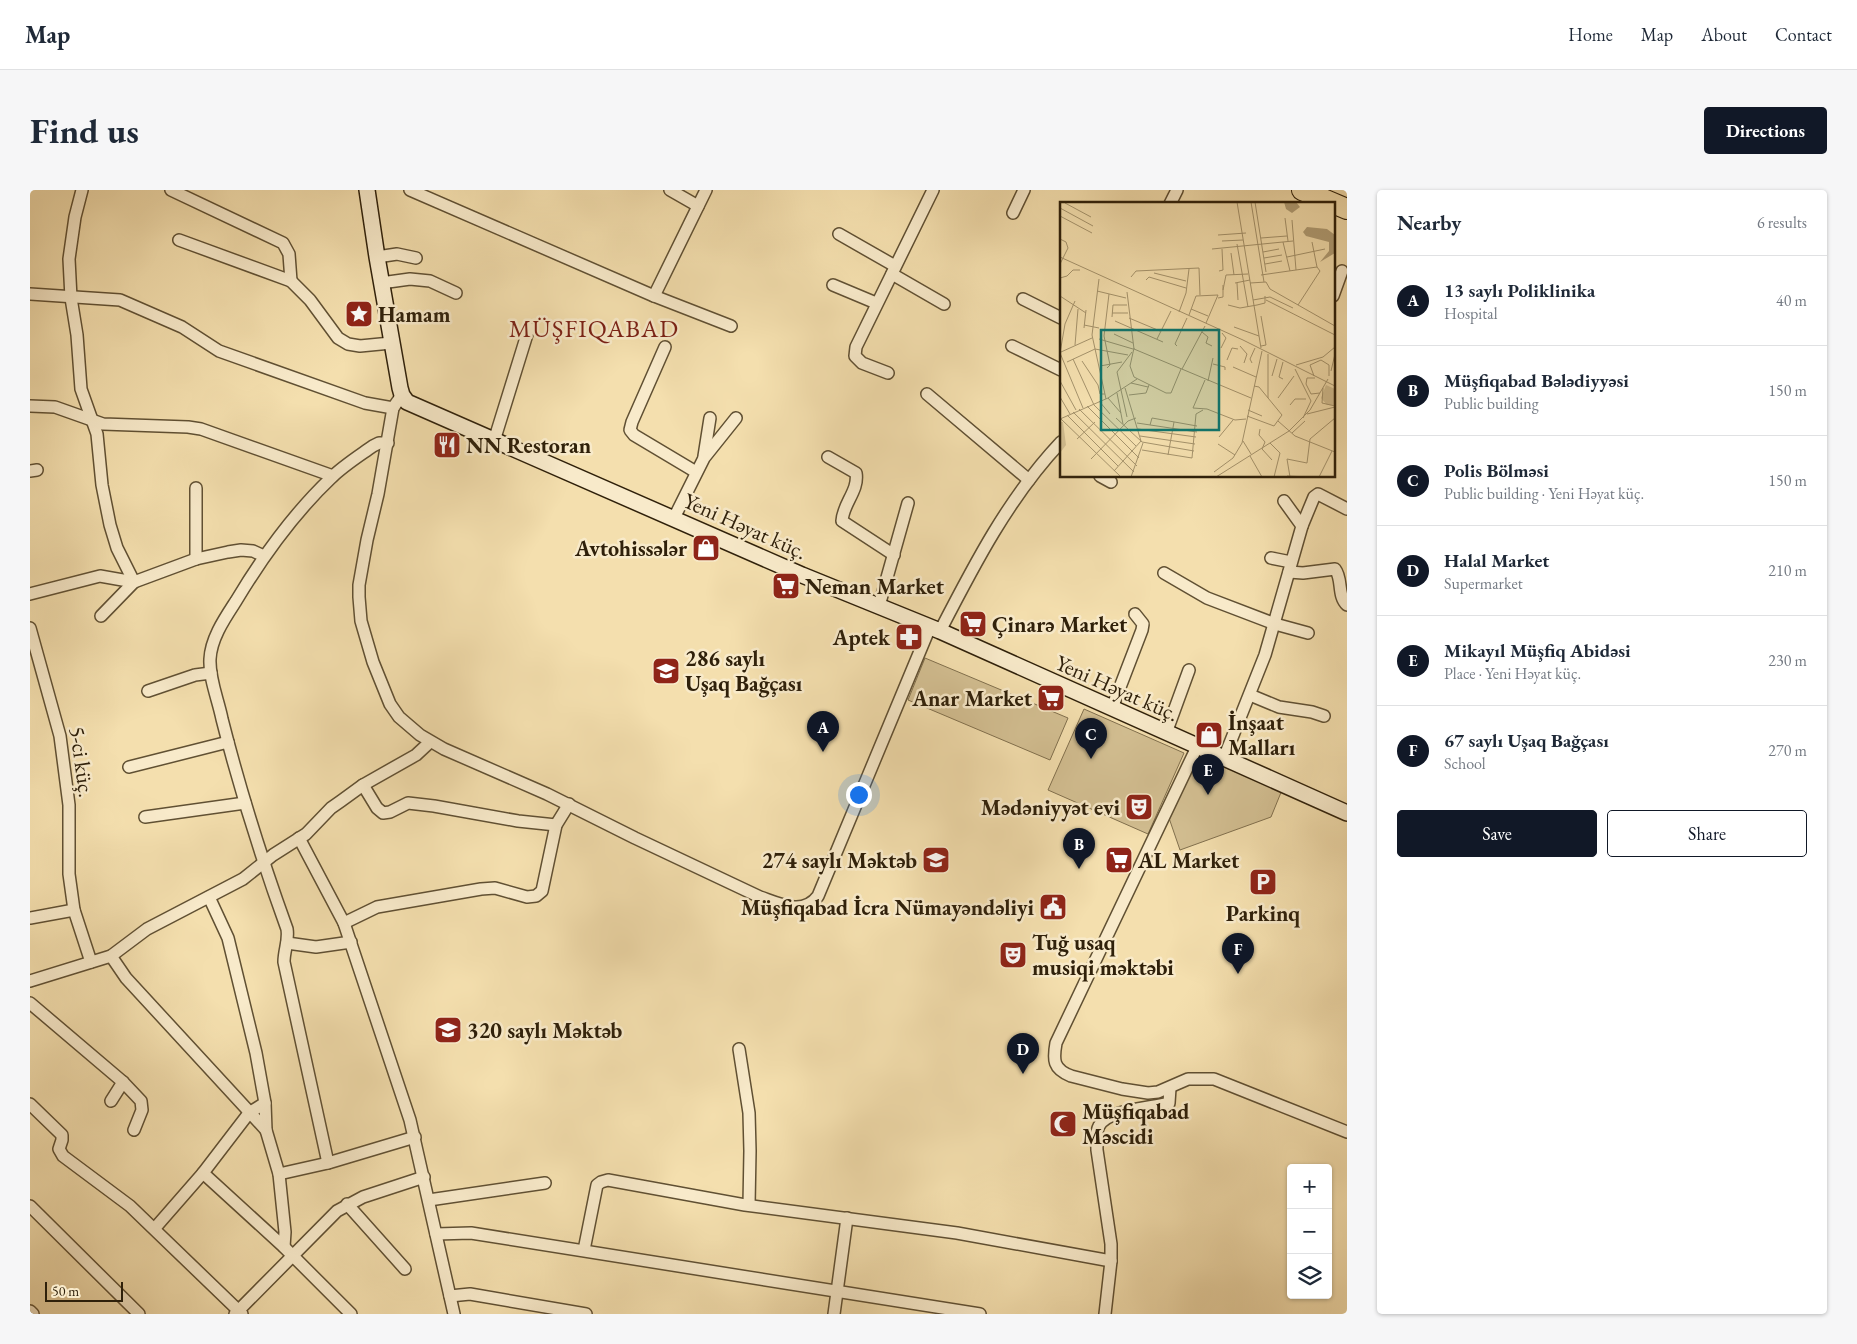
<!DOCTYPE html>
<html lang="en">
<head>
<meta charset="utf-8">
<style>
  :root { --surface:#fff; --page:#f6f6f7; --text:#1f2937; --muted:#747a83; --line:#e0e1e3; --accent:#111827 }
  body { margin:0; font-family:"EB Garamond",serif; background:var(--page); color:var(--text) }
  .controls { position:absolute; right:15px; bottom:15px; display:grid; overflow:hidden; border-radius:5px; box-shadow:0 1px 4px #0004 }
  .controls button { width:45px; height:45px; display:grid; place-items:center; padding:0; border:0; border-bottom:1px solid var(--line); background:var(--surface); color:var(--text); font:25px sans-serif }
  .scale { position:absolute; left:15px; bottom:12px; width:78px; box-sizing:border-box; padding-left:5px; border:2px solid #2f200a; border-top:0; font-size:14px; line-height:18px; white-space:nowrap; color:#2f200a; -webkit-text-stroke:4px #f8eaca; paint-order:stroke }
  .you { position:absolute; left:828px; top:604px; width:18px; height:18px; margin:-12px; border:4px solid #fff; border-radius:50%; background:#1a73e8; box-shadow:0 0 0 8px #1a73e833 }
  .badge { display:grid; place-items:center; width:32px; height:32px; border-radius:50%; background:var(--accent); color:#fff; font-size:16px; font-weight:700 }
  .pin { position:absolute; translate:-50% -41px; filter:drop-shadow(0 1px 2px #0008) }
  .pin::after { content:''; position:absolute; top:26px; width:18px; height:15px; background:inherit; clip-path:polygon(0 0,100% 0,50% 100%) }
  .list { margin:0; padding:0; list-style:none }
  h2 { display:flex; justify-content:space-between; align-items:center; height:65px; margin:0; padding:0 20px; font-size:21px }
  h2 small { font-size:16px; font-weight:400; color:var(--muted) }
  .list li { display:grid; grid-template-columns:32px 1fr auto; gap:15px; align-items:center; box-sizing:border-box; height:90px; padding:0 20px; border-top:1px solid var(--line) }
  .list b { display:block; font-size:19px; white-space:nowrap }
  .list p { margin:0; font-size:16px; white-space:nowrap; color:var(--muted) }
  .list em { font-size:16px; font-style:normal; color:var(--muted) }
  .actions { display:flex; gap:10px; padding:15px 20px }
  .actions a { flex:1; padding:11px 0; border:1px solid var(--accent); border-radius:5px; text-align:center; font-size:18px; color:var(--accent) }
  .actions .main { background:var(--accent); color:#fff }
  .icon { flex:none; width:28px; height:28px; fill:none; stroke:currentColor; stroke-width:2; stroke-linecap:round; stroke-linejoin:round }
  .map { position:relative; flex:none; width:1317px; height:1124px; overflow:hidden; border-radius:5px }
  header { display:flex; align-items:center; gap:30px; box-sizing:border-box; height:70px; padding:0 25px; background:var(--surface); border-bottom:1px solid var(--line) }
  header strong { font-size:24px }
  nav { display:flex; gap:28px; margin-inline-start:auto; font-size:18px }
  .intro { display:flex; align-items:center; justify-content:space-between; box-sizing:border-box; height:120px; padding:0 30px }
  h1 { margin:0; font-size:35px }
  .button { padding:12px 22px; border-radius:5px; background:var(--accent); color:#fff; font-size:18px; font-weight:700 }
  main { display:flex; gap:30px; padding:0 30px }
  aside { flex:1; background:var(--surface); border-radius:5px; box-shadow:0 1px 4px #0004 }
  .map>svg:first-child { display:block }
</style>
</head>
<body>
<header>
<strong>Map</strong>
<nav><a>Home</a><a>Map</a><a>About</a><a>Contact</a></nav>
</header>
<div class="intro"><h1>Find us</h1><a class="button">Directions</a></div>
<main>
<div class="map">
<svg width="1317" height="1124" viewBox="0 0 1317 1124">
  <rect width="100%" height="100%" fill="#f4dfae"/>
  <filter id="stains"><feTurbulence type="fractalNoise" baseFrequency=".004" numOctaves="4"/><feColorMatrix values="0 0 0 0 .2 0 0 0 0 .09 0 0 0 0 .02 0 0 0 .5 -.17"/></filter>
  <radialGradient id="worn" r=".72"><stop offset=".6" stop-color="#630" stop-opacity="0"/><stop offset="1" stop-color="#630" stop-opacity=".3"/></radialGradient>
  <g fill="#d3bf92" stroke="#81704e">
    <polygon points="895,468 1038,528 1020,570 878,510"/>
    <polygon points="1054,519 1154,563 1118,644 1018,600"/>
    <polygon points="1166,564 1252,600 1241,627 1150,660 1139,628"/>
  </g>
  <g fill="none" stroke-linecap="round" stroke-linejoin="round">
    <defs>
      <g id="street">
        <polyline points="52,0 45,27 39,69 41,108 47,145 51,199 67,244 72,295 80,335 87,358 104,392 71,426"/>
        <polyline points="141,0 253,53 259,64 261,91"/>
        <polyline points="380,0 624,106 701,136"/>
        <polyline points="640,0 668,16"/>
        <polyline points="1140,14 1147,0"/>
        <polyline points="983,23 994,0"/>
        <polyline points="809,44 865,76"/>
        <polyline points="149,50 261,91 280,110 308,148 318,154 330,156 361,153"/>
        <polyline points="347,67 367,64 386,68"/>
        <polyline points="862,84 914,114"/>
        <polyline points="351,93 380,89 400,91 426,103"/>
        <polyline points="803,95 846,113"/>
        <polyline points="0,104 90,110 152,137 189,161 335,213 363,218"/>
        <polyline points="624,106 676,0"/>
        <polyline points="1303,106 1312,81"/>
        <polyline points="993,109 1031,128"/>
        <polyline points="982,156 1031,180"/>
        <polyline points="635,157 602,232 600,240 604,245 666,282"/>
        <polyline points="858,183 832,173 825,166 826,157 903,0"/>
        <polyline points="897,204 999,290"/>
        <path d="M372,205l-9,13 -15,86 -11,46 -8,45v12l2,24 12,41 17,42 9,13 21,18 24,14 103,45 88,44 125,59c20,7 43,19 58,-1l112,-269"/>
        <polyline points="0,216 25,217 73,234 158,237 171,239 303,286"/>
        <polyline points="464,251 499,138"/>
        <polyline points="674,266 680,228"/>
        <path d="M798,267l28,16c3,18 -13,30 -14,48l52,34"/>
        <polyline points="0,281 7,280"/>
        <polyline points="1070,286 1081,292"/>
        <polyline points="166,298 166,369"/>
        <polyline points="644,328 674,268 706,228"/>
        <polyline points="1272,336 1284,307 1288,304 1317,319"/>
        <polyline points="1241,368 1261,372"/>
        <path d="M1259,382l14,1 32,-4c8,10 2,27 12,36"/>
        <polyline points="1134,383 1177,408 1245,434 1278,443"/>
        <polyline points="0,404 70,386 104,392 166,369 198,362 211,360 223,361 234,366"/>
        <polyline points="849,416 878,313"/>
        <polyline points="0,438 30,546 39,615 39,684 44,720 61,772"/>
        <path d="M910,441c34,-66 69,-134 121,-189"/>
        <polyline points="118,501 165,485 181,483"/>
        <polyline points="1220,505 1249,517 1282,522 1294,526"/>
        <polyline points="1082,518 1112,440 1113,434 1105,424"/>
        <polyline points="1136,543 1159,480"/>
        <path d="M1167,557l-141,296c-3,17 -3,26 15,33l51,13 26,4 10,-1 30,-13h26l133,53"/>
        <polyline points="1194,568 1235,465 1272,336 1254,311"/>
        <polyline points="99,577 198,552"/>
        <polyline points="333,595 347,618 353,623 360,622 378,613 404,616 488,631 526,635"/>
        <polyline points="115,627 215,613"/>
        <polyline points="269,648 314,733 380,930 424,1124"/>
        <polyline points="179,707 198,748 226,863 235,913 236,940 249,984 255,1042 254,1057"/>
        <polyline points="0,728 44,720"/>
        <polyline points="314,733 347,717 451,699 465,698 497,707 506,706 512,701 526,635 539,614"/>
        <polyline points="257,753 286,757 321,752"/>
        <polyline points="81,766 96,788 236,940"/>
        <polyline points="0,791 81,766 117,739 213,689 243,665 276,644 301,618 311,611 333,595 386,565 400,552"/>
        <polyline points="0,813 93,892 111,911 112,920 104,940"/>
        <polyline points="709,859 719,923 720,961 719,1015"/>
        <polyline points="81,911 93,892"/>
        <polyline points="0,914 32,945 32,950 29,959 33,966 100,1016 212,1124"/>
        <path d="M298,973l-44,-201c0,-12 5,-21 3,-33 -25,-69 -47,-139 -65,-210 -4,-20 -13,-40 -12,-60 1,-21 15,-41 26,-58 27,-45 57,-87 95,-123 12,-12 28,-22 42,-32l6,-3h9"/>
        <polyline points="173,983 254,1057 321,1124"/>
        <polyline points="249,984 298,973 385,947"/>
        <polyline points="399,1010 515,993"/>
        <polyline points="317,1014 375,1079"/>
        <polyline points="0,1016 109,1124"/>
        <polyline points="125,1038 173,983 219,923 235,913"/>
        <polyline points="406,1044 441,1043 950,1124"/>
        <polyline points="554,1060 567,995 571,992 578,990 715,1015 927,1043 1081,1071"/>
        <polyline points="420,1106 440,1104 556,1124"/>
        <polyline points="0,1121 3,1124"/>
        <polyline points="205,1124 307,1021 333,1007 394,987"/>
        <polyline points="804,1124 817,1028"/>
        <path d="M1075,1124l6,-53v-17l-14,-94c0,-8 -2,-17 2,-24 9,-17 52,-18 70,-23l1,-15"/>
      </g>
      <polyline id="secondary" points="337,0 347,67 370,198 372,205 377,212 772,385 910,441 1317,623"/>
      <polyline id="highway" points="1272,0 1317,19"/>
    </defs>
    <use href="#street" stroke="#605033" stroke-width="14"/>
    <use href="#secondary" stroke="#2f200a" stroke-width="18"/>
    <use href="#highway" stroke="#2f200a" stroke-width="22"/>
    <use href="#street" stroke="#f8eaca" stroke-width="11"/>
    <use href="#secondary" stroke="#f8eaca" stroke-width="15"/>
    <use href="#highway" stroke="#f4dfae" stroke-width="20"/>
  </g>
  <defs>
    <symbol id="sight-square" viewBox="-11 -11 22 22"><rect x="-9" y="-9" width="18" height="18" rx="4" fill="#8f2418" stroke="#f8eaca"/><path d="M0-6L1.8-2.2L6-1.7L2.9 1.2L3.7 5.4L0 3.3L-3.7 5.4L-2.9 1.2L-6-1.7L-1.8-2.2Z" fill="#fff"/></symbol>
    <symbol id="restaurant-square" viewBox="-11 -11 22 22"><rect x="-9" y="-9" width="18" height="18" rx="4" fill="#8f2418" stroke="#f8eaca"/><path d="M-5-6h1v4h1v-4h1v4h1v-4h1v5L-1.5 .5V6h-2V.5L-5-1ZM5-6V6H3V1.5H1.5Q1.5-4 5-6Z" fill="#fff"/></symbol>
    <symbol id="shop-square" viewBox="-11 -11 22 22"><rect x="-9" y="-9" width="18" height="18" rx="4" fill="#8f2418" stroke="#f8eaca"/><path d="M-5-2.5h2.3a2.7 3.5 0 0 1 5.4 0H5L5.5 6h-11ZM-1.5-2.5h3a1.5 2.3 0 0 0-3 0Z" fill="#fff"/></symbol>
    <symbol id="supermarket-square" viewBox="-11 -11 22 22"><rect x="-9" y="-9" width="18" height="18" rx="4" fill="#8f2418" stroke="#f8eaca"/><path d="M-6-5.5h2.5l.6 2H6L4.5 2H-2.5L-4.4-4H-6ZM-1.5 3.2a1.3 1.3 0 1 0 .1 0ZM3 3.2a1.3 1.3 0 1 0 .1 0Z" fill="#fff"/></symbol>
    <symbol id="pharmacy-square" viewBox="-11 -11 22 22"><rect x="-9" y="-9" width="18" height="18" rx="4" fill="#8f2418" stroke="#f8eaca"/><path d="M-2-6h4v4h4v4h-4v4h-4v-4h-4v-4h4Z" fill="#fff"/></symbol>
    <symbol id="school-square" viewBox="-11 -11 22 22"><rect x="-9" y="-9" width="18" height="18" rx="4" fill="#8f2418" stroke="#f8eaca"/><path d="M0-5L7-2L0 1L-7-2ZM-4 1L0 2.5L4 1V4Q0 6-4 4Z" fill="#fff"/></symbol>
    <symbol id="theatre-square" viewBox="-11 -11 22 22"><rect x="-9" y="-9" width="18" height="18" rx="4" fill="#8f2418" stroke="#f8eaca"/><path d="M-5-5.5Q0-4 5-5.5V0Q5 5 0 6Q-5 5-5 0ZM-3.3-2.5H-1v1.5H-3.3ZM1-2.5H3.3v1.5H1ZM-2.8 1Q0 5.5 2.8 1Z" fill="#fff"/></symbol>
    <symbol id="parking-square" viewBox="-11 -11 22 22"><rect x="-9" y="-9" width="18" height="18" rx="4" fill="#8f2418" stroke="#f8eaca"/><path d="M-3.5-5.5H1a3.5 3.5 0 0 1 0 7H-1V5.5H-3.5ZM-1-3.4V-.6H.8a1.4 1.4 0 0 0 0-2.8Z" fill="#fff"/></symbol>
    <symbol id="civic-square" viewBox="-11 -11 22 22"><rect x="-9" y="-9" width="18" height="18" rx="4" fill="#8f2418" stroke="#f8eaca"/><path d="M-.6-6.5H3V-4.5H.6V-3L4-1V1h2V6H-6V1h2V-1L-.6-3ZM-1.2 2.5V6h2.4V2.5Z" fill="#fff"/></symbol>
    <symbol id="mosque-square" viewBox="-11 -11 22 22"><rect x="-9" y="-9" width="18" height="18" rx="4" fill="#8f2418" stroke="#f8eaca"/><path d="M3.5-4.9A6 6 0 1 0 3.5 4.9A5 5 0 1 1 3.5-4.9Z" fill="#fff"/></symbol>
  </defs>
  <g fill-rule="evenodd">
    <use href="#sight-square" x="313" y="108" width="32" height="32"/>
    <use href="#restaurant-square" x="401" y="239" width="32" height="32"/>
    <use href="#shop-square" x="660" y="342" width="32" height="32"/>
    <use href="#supermarket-square" x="740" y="380" width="32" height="32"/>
    <use href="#supermarket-square" x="927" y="418" width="32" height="32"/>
    <use href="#pharmacy-square" x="863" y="431" width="32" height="32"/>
    <use href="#school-square" x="620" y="465" width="32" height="32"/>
    <use href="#supermarket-square" x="1005" y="492" width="32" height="32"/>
    <use href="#shop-square" x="1163" y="529" width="32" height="32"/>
    <use href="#theatre-square" x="1093" y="601" width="32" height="32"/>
    <use href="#school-square" x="890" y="654" width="32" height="32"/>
    <use href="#supermarket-square" x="1073" y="654" width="32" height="32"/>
    <use href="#parking-square" x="1217" y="676" width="32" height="32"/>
    <use href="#civic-square" x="1007" y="701" width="32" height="32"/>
    <use href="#theatre-square" x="967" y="749" width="32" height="32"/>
    <use href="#school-square" x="402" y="824" width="32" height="32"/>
    <use href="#mosque-square" x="1017" y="918" width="32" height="32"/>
  </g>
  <g text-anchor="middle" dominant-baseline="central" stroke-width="5" stroke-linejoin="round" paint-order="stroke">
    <g font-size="22" font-weight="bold" fill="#2f200a" stroke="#f8eaca" text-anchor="start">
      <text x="348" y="124">Hamam</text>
      <text x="436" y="255">NN Restoran</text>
      <text x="657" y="358" text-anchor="end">Avtohissələr</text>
      <text x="775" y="396">Neman Market</text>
      <text x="962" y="434">Çinarə Market</text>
      <text x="860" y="447" text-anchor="end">Aptek</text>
      <text x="655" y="468">286 saylı<tspan x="655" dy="25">Uşaq Bağçası</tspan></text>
      <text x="1002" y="508" text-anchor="end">Anar Market</text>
      <text x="1198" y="532">İnşaat<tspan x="1198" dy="25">Malları</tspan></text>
      <text x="1090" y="617" text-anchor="end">Mədəniyyət evi</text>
      <text x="887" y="670" text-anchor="end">274 saylı Məktəb</text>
      <text x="1108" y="670">AL Market</text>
      <text x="1004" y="717" text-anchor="end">Müşfiqabad İcra Nümayəndəliyi</text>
      <text x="1233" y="723" text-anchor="middle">Parkinq</text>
      <text x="1002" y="752">Tuğ usaq<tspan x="1002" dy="25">musiqi məktəbi</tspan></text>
      <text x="437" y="840">320 saylı Məktəb</text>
      <text x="1052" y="921">Müşfiqabad<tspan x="1052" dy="25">Məscidi</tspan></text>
    </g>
    <g font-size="22" fill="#2f200a" stroke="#f8eaca">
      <text transform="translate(715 336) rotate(24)">Yeni Həyat küç.</text>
      <text transform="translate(1087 498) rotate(24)">Yeni Həyat küç.</text>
      <text transform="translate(52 572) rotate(82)">5-ci küç.</text>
    </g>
    <g font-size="25" letter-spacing="1" fill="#7a1f14" stroke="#f8eaca">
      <text x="564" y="138">MÜŞFIQABAD</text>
    </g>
  </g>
  <g transform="translate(1030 12)">
    <rect width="275" height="275" fill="#f4dfae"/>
    <path d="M266,183l9,4v16h-8l-6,-7zM0,220h3l3,23 -6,8z" fill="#d3bf92"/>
    <path d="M224,0h12l4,5 -8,6 -6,-4zM247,25l20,2 8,6v18l-15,9 9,-11v-9l-23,-6 -3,-4z" fill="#b19e76"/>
    <path fill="none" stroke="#a5936c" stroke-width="1" d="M177,0l24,146M191,0l13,80M195,0l11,70M5,1l26,14M0,6l33,18M0,14l32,17M225,16l3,23M232,18l4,50M158,33l28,-2M201,36l26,-2M0,37l6,3 2,6 -8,16M162,39l21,-1M223,40l7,29M177,42l11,63M152,47l81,-8M203,50l16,-3M171,51l3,22M0,55l183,83 92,46M227,55l38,-8M204,56l18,-3M205,62l17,-3M159,69l4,-1 -1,-21M94,71l32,8M201,73l56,-8 -5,-25M71,75l5,-6 63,-3 1,27M0,76l7,-2 6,-6h7M39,77l-7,56 14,64M86,78l3,-3 37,11M175,81l15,-3M177,81l1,17M190,81l16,-1 4,7 65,37M163,88l3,-15 22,-1M37,89l29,7M67,90l7,57 117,49M0,94l26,17M158,96l5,-1v-12M193,98l17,-3 23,11M206,98l69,35M15,99l-10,23 -5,29 23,55M168,103l12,3 17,-3 8,-2v-7M238,103l22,-34 -3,-4M131,107l17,7M119,110l7,-19 3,-24M52,111h16M129,113l7,-19 22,-1 -12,28M201,114l5,29 -5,1M52,115l1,-12h14M69,116l31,13M55,119l48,21M24,123l15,3M174,125l25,9M24,126l2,-18M142,130l6,5 -2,6 6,3M54,132l19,9M39,137l34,10M97,137l14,-28M15,143l3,-36M117,144l-2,-2 12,-26M180,144l7,8 -3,9M74,146l-4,18 4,11 32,16h5l10,-24M161,146l5,-10 -4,-5M1,150l31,-14M208,152v44M13,157l21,46 42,41M167,158l5,-12 6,1M22,159l16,24 2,9h5M7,160l28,-13 33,6M192,161l-2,-4 5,-11M153,162l12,3v3M236,163l27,-8 12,-10M40,164l22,-4M173,165l23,10M47,166l3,-3 -6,-29 5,-42M122,167l23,-43M235,167l16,32 -8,17M271,169l4,-17M212,174l5,-17M254,174l-4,-11 11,-5 8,5v11M255,176h-8l-1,6 5,10 9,-1M223,177l-4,-2 4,-15M145,178l-12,28 14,1 28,11 11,-1M0,179l16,29M148,179l5,-23M71,181l17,4M263,186l-1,15 13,3M57,191l6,31M69,193l17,-2 3,-8M0,195l10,17M48,196l13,15M218,196l16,-22M39,199l11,13M230,203l5,-6h11M27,204l52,52M19,207l58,57M188,208l14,6M13,210l61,60M247,212l28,-7M7,213l51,51M187,214l27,10 8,-11 -23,-28 -5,-1M67,215l-10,-45 15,-20M56,216l26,24 52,9M0,217l48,-21 29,-19M1,217l60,58M218,219l17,15 40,16M77,221l60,9M90,223l2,-7 45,8M78,227l58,8M200,227l-1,6 6,7 -3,7 10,11M232,231l13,-12M80,234l55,8M159,235l14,-17M17,237l18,-17M183,239l8,13M210,241l10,10 -6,24M158,242l17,11M82,248l50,8 4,-44 7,-4M108,253l6,-33M190,254l12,21M31,257l37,-38 8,-3M54,269l27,-30 -16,-53M154,270l19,-14 9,-15 20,-92M227,274l22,1M71,275l12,-34M156,275l73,-46 21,-21 18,-31M230,275l-3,-18 20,4 3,-24 25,-21M259,275l13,-26"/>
    <path fill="#0f766e" fill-opacity="0.15" stroke="#0f766e" stroke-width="2.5" d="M41,128h118v100h-118z"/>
    <rect width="275" height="275" fill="none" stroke="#2f200a" stroke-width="2.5"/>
  </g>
  <rect width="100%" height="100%" filter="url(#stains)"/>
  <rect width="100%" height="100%" fill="url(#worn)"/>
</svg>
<div class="controls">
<button>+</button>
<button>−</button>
<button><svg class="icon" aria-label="layers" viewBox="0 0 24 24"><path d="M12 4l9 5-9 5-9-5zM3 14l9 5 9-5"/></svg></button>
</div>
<div class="scale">50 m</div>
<div class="you"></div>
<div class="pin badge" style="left:793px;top:562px">A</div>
<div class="pin badge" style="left:1049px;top:679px">B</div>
<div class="pin badge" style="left:1061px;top:569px">C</div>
<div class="pin badge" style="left:993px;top:884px">D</div>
<div class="pin badge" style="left:1178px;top:605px">E</div>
<div class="pin badge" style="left:1208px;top:784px">F</div>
</div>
<aside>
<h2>Nearby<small>6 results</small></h2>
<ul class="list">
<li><span class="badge">A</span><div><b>13 saylı Poliklinika</b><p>Hospital</p></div><em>40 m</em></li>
<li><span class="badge">B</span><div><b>Müşfiqabad Bələdiyyəsi</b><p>Public building</p></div><em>150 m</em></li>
<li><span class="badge">C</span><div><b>Polis Bölməsi</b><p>Public building · Yeni Həyat küç.</p></div><em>150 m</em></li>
<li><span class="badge">D</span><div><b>Halal Market</b><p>Supermarket</p></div><em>210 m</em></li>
<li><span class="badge">E</span><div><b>Mikayıl Müşfiq Abidəsi</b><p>Place · Yeni Həyat küç.</p></div><em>230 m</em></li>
<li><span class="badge">F</span><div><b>67 saylı Uşaq Bağçası</b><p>School</p></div><em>270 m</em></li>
</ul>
<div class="actions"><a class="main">Save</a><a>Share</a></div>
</aside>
</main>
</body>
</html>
